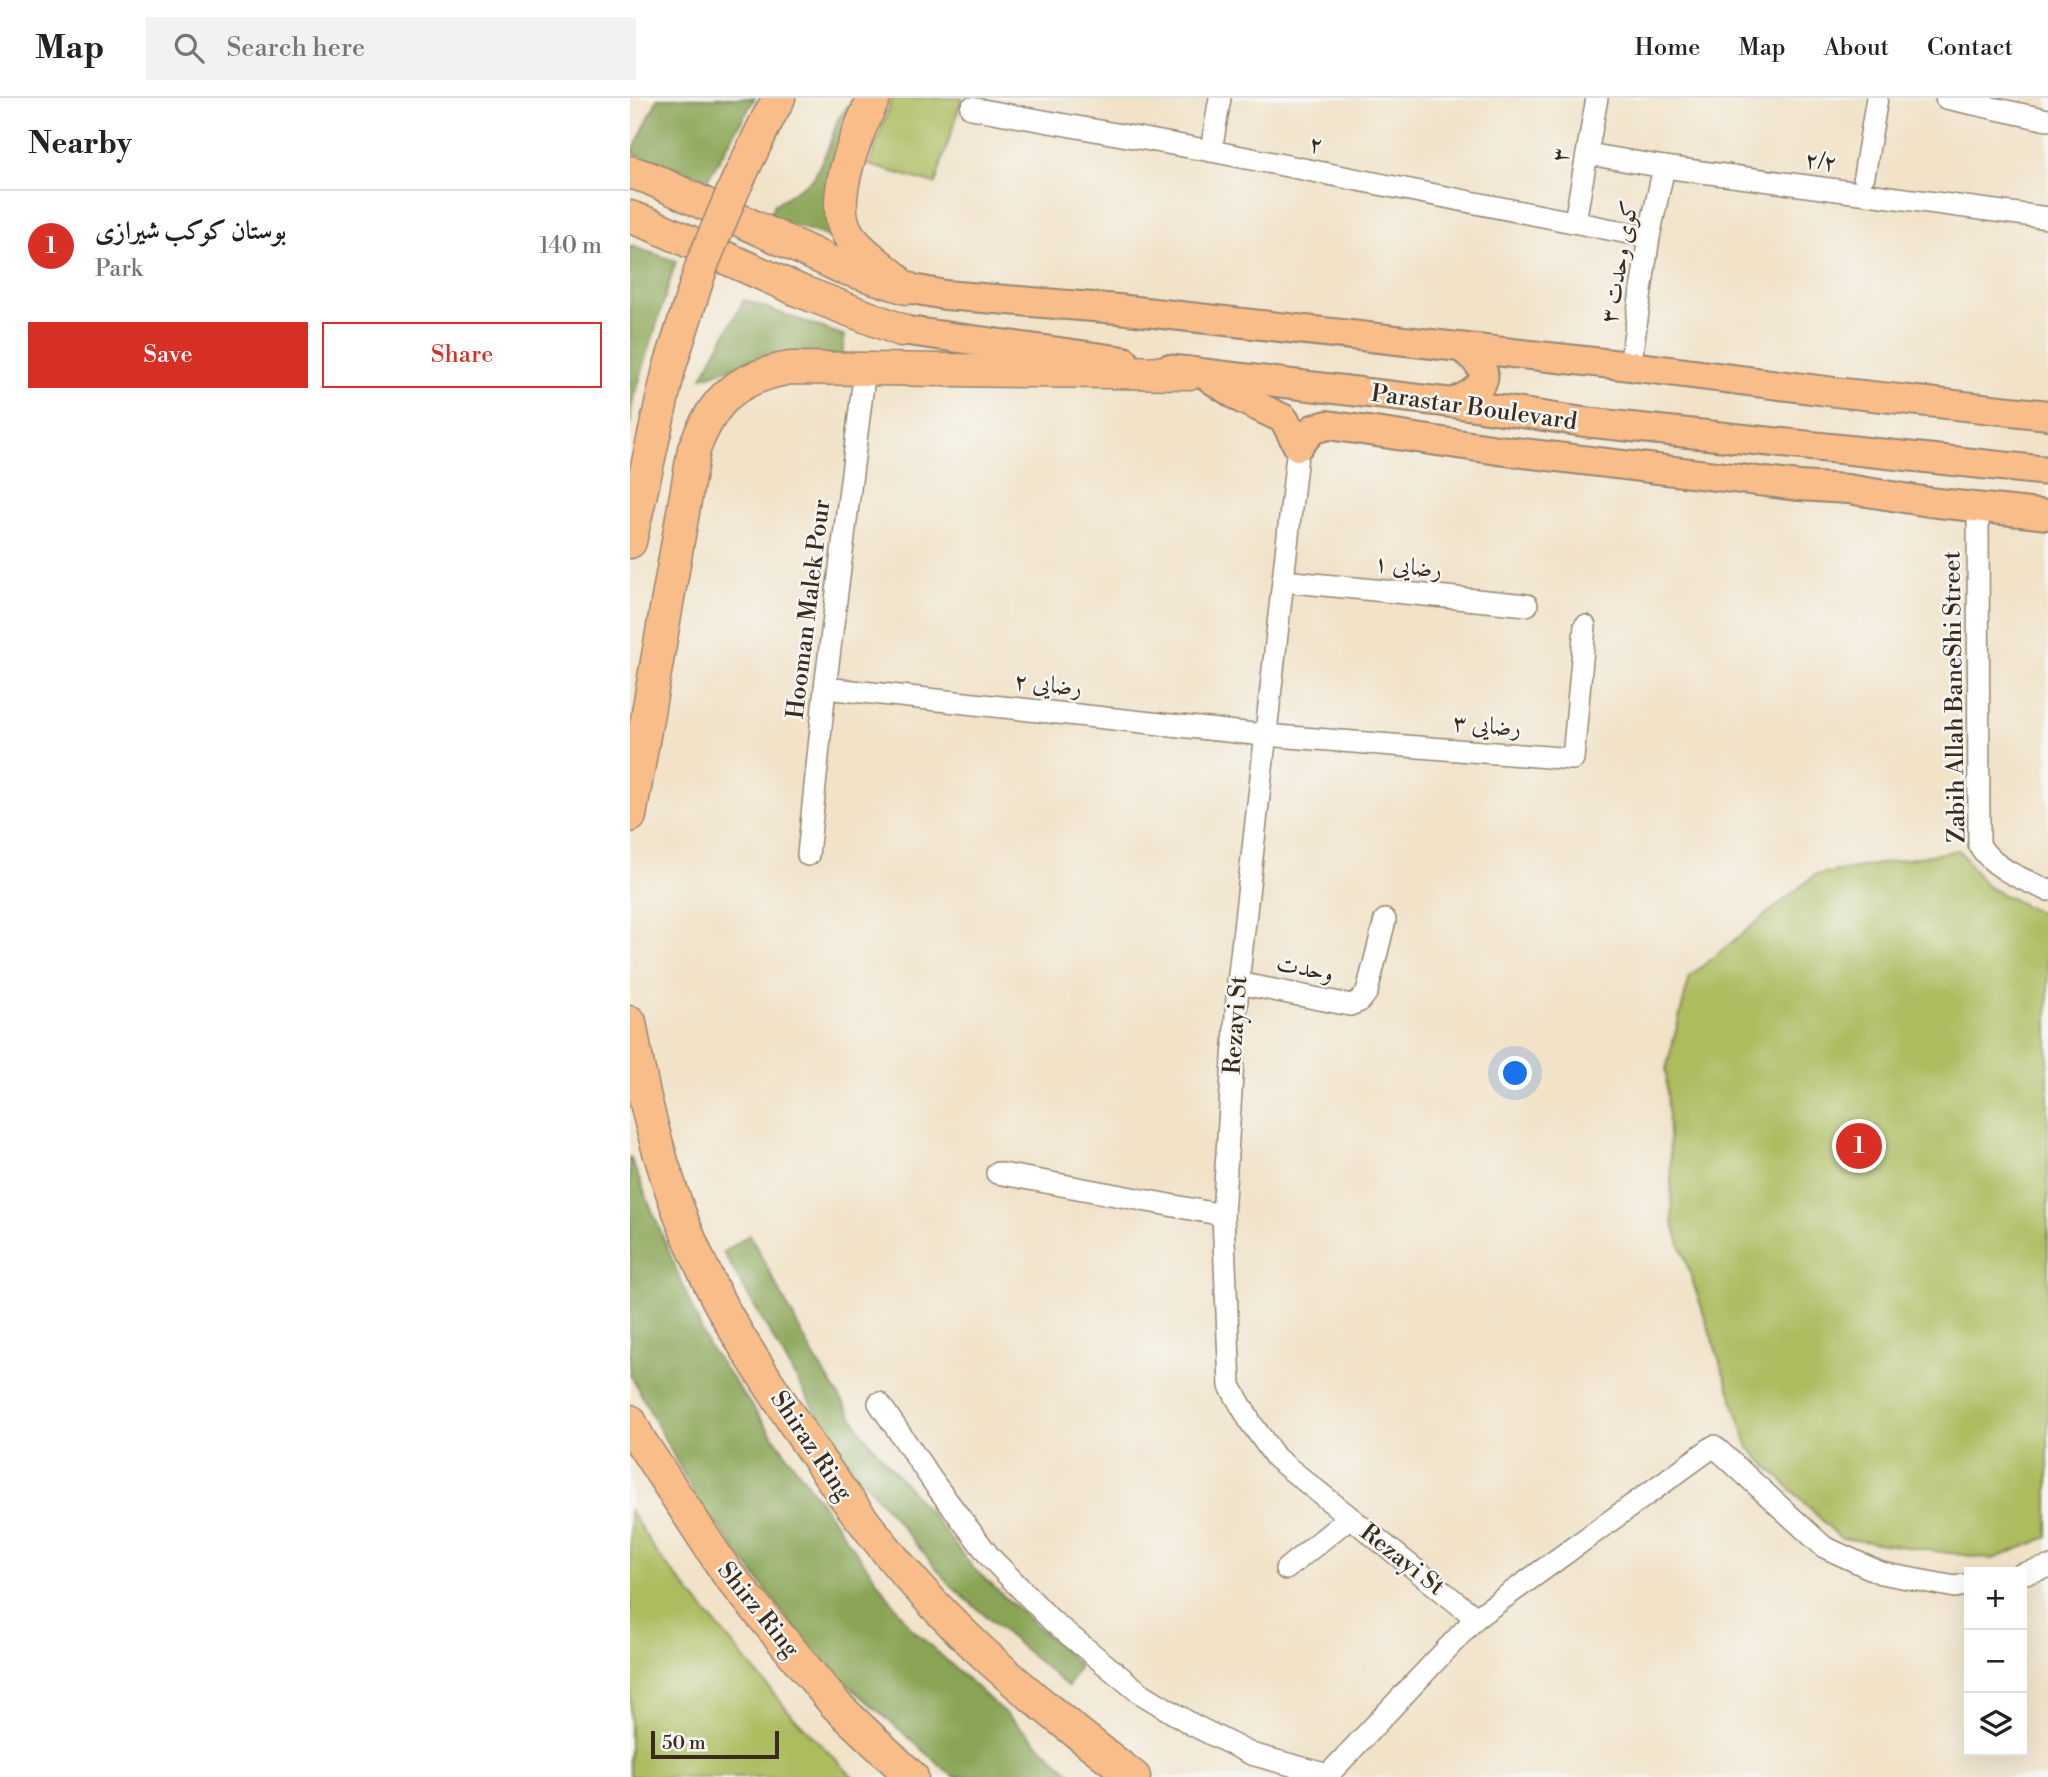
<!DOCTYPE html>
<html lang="en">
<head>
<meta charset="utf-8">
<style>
  :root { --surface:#fff; --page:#f2f2f2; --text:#222; --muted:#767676; --line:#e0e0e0; --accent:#d93025 }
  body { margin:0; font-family:"Libre Bodoni",Amiri,serif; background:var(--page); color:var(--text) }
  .controls { position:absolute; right:21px; bottom:21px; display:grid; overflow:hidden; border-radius:0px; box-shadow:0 7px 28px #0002 }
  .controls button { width:63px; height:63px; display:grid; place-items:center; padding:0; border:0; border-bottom:2px solid var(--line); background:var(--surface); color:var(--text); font:35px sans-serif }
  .scale { position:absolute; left:21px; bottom:18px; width:128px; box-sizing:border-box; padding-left:7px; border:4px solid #3b2a1e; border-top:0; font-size:19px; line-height:24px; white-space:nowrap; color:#3b2a1e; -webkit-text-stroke:5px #f6f6f2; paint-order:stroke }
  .you { position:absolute; left:886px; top:976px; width:24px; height:24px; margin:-18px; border:5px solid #fff; border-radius:50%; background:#1a73e8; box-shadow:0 0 0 10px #1a73e833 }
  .badge { display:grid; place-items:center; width:46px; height:46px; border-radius:50%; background:var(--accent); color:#fff; font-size:23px; font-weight:700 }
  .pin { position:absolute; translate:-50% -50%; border:4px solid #fff; box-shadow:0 2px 7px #0006 }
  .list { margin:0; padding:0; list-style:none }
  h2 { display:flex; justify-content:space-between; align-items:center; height:91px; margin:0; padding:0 28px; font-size:30px }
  h2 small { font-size:23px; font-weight:400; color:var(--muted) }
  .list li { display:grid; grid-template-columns:46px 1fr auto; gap:21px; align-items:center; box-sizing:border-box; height:112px; padding:0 28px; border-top:2px solid var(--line) }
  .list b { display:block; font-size:26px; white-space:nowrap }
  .list p { margin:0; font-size:23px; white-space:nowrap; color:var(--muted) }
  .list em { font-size:23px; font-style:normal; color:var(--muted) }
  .actions { display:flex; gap:14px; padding:21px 28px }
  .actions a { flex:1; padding:16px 0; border:2px solid var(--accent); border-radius:0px; text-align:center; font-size:24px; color:var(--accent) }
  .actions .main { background:var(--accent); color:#fff }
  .icon { flex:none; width:38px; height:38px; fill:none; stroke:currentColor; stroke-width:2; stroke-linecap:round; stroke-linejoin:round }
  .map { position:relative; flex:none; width:1418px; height:1679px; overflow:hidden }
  header { display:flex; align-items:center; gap:42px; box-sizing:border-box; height:98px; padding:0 35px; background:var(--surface); border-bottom:2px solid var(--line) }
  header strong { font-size:33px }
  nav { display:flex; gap:38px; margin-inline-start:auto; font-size:24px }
  .search { width:490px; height:63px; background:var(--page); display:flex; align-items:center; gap:18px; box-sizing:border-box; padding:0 24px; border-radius:0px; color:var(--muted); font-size:26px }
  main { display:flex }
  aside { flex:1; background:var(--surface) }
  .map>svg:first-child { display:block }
</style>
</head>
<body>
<header>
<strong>Map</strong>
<div class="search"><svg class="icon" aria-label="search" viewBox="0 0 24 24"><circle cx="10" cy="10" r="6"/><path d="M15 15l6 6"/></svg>Search here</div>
<nav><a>Home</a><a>Map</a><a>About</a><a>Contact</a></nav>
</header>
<main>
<aside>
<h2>Nearby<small></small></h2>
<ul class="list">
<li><span class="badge">1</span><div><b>بوستان کوکب شیرازی</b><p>Park</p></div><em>140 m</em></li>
</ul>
<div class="actions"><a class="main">Save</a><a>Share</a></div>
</aside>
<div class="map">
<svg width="1418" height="1679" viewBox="0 0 1418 1679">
  <rect width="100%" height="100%" fill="#f6f6f2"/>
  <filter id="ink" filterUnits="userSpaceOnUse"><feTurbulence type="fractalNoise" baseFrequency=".0143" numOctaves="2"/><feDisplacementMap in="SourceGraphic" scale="14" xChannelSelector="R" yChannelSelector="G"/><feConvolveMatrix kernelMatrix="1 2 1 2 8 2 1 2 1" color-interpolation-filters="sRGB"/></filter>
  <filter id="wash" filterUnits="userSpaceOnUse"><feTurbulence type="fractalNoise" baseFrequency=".00686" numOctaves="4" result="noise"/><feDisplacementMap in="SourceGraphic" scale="28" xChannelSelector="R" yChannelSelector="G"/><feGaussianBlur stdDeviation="1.57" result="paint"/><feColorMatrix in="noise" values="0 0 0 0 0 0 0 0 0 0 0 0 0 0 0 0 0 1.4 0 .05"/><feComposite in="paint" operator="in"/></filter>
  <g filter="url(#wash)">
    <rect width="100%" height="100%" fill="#f1e2c8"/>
    <g fill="#acbc5e" stroke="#74733e" stroke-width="2">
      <polygon points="262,0 332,0 305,86 239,67"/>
      <polygon points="1329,752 1356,788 1418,819 1418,1439 1363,1461 1210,1440 1119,1350 1043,1125 1036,971 1060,878 1185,777"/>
      <polygon points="0,1412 25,1453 159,1614 223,1679 0,1679"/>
    </g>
    <g fill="#89a455" stroke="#62673a" stroke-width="2">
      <polygon points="28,0 125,0 78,81 2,55"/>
      <polygon points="224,0 229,0 210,143 139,118 144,107 183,81 198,51 208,21"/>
      <polygon points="0,148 46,163 2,307 0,327"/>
      <polygon points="114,202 215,238 212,257 146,257 72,279"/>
      <polygon points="0,1059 77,1246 281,1530 445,1679 324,1679 186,1559 64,1396 0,1276"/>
      <polygon points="120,1137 182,1255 233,1336 303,1419 343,1470 449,1567 438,1589 321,1488 209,1354 93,1154"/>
    </g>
  </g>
  <g filter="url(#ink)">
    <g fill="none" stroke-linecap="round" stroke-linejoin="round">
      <defs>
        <g id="minor">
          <polyline points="1316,0 1418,22"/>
          <polyline points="341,10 581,53 1019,139"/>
          <polyline points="581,53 590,0"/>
          <polyline points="958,56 1034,69 1418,120"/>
          <polyline points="1234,78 1247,0"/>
          <polyline points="945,123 967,0"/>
          <polyline points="1000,268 1019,139 1034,69"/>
          <polyline points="668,348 608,885 593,1117 600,1288 621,1325 646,1360 846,1520"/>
          <path d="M1348,410l1,336c11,23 47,37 69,46"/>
          <polyline points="653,483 897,507"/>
          <polyline points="195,590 634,637 943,661 955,528"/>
          <polyline points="178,757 195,590 235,271"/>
          <polyline points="608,885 720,907 730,903 737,894 755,822"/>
          <polyline points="367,1075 593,1117"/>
          <polyline points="249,1305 306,1388 360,1459 422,1523 509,1594 563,1627 621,1656 698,1677 846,1520 1084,1348 1194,1449 1251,1475 1325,1489 1339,1486"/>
          <polyline points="656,1471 719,1420"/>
          <polyline points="1392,1476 1418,1469"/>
        </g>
        <g id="major">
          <polyline points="277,190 315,197 488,211 1000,268 1205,294 1418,317"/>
          <polyline points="271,232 494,263"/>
          <polyline points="537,271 823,305 954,324 1418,373"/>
          <polyline points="580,280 612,301 654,321 668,348"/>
          <path d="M823,305c36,-17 42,-30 9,-55"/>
          <polyline points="668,348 683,331 698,327 868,352 1169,388 1218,391 1299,404 1418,417"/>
        </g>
        <g id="highway">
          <path d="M244,0c-16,32 -47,103 -26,136 11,17 31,30 47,44"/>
          <polyline points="137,22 149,0"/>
          <polyline points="0,74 19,80 211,169 277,190"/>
          <polyline points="0,119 20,126 170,193 271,232"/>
          <polyline points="0,444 39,271"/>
          <path d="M0,718l64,-367c20,-51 42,-71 96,-81l399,5"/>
          <path d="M0,924c15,93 42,188 85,272 18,36 41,70 63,104 52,82 109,161 178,229 55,55 117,103 178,150"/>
          <polyline points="0,1323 9,1341 97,1475 205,1606 282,1679"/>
        </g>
      </defs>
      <use href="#minor" stroke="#968673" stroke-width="24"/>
      <use href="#major" stroke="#968673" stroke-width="32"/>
      <use href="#highway" stroke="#968673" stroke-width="35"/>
      <use href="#minor" stroke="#fff" stroke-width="21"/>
      <use href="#major" stroke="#f8bd89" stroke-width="28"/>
      <use href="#highway" stroke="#f8bd89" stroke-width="32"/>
      <defs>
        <polyline id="highway-bridge" points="39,271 73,164 106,86 137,22"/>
      </defs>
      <use href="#highway-bridge" stroke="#968673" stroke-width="35" stroke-linecap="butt"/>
      <use href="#highway-bridge" stroke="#f8bd89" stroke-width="32"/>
    </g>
  </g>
  <g text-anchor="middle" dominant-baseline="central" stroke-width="5" stroke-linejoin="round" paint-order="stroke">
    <g font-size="24" fill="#3b2a1e" stroke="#f6f6f2">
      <text transform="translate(686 47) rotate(11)">۲</text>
      <text transform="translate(931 57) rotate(-79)">۳</text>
      <text transform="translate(1191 64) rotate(8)">۲/۲</text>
      <text transform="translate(990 164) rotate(-80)">کوی وحدت ۳</text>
      <text transform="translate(844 310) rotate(8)">Parastar Boulevard</text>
      <text transform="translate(778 469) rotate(6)">رضایی ۱</text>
      <text transform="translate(179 511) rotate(-83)">Hooman Malek Pour</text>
      <text transform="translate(418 587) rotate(6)">رضایی ۲</text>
      <text transform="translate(1325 599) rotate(-91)">Zabih Allah BaneShi Street</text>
      <text transform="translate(857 628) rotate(5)">رضایی ۳</text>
      <text transform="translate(675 871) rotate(11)">وحدت</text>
      <text transform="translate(606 927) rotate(-86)">Rezayi St</text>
      <text transform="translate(181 1348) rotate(56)">Shiraz Ring</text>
      <text transform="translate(772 1462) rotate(38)">Rezayi St</text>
      <text transform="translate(128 1512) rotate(51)">Shirz Ring</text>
    </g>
  </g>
</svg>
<div class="controls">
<button>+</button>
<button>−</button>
<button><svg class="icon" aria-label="layers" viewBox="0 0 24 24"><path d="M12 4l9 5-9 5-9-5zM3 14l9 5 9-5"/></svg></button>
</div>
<div class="scale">50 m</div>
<div class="you"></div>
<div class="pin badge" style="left:1229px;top:1048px">1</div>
</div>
</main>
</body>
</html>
